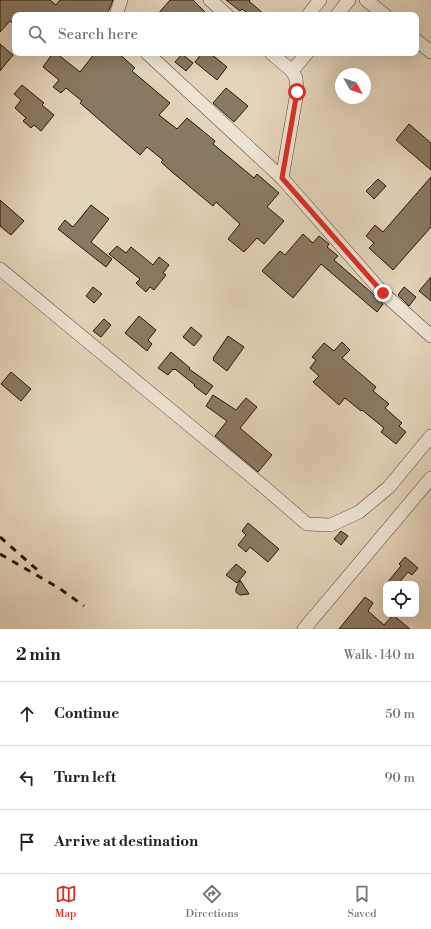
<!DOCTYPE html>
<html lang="en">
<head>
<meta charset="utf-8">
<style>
  :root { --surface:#fff; --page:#f6f6f6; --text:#222; --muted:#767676; --line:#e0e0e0; --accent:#d93025 }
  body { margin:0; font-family:"Libre Bodoni",serif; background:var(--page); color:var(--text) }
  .controls { position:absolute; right:12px; bottom:12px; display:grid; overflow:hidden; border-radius:8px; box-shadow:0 4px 16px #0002 }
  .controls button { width:36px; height:36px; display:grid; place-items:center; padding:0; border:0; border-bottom:1px solid var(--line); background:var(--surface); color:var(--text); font:20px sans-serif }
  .compass { position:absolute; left:335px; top:68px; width:36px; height:36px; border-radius:50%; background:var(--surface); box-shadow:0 4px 16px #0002; rotate:130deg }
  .stop { position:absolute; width:12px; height:12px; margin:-9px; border:3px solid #d93025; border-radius:50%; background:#fff }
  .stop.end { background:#d93025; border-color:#fff; box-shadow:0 1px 4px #0008 }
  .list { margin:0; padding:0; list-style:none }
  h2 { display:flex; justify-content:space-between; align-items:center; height:52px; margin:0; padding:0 16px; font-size:17px }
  h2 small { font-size:13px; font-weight:400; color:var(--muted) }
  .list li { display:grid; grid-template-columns:26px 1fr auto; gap:12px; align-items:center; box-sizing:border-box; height:64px; padding:0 16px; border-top:1px solid var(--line) }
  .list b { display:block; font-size:15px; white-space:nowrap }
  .list em { font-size:13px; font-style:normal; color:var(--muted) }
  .icon { flex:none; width:22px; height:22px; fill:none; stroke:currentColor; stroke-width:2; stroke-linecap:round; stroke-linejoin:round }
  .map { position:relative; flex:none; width:431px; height:629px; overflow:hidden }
  .search { position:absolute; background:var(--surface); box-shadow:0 4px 16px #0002; left:12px; right:12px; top:12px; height:44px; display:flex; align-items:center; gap:10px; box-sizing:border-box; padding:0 14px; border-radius:8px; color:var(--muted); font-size:15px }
  .sheet { height:244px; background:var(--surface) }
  nav { display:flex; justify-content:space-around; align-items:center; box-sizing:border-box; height:56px; border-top:1px solid var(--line); background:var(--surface); font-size:11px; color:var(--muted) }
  nav a { display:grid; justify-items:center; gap:2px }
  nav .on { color:var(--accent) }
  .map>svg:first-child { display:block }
</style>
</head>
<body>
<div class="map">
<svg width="431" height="629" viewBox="0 0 431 629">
  <rect width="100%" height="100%" fill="#e4d4bb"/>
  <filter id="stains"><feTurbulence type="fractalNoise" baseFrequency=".005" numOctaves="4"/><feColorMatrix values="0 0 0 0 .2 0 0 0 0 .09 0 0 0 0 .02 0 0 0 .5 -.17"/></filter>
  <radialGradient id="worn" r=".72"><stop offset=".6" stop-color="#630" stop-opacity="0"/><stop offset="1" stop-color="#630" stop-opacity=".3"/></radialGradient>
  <g fill="#8a7963" stroke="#291703">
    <polygon points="0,0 50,0 56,5 60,0 113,0 109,10 105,15 15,15 15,25 10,21 0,32"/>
    <polygon points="170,0 193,0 208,15 157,15"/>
    <polygon points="226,0 250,0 249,1 265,15 250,15 242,9 240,11"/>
    <polygon points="0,44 13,55 0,71"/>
    <polygon points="53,53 56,53 80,72 95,53 118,53 135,68 132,71 170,103 159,115 177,129 187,118 215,141 213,144 254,178 257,174 279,193 267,207 284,221 264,244 257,238 244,252 228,239 240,224 216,202 213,206 172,172 161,162 163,160 147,147 140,155 80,103 82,101 66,88 61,93 53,87 59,80 43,67"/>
    <polygon points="202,53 210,53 227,67 217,80 195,62"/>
    <polygon points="182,54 193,63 186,71 175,62"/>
    <polygon points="22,85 44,103 42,105 54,115 41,131 34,125 31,128 23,121 26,118 15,108 21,100 14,94"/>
    <polygon points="226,88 248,106 234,122 213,103"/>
    <polygon points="409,124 431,143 431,170 396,140"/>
    <polygon points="431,177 431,227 393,270 369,248 374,243 366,236 375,225 383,232"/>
    <polygon points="378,179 386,186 374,199 366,191"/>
    <polygon points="0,200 24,221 11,235 0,226"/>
    <polygon points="91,205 109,219 91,242 112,259 106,267 58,229 65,220 73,227"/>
    <polygon points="303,234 313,243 319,236 329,244 327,247 338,256 334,260 373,294 383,304 377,312 321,264 293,298 262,271 280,251 285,255"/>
    <polygon points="117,246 126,253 131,247 153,265 159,257 169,265 163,273 166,275 154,290 150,287 146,292 136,283 140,279 109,254"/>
    <polygon points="431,277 431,301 419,291"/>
    <polygon points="93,287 102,294 94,303 86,296"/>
    <polygon points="404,287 416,297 409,306 398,295"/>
    <polygon points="139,316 156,330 148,340 152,344 147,351 125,333"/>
    <polygon points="104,319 111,325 101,337 93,331"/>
    <polygon points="191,327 202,336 194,346 183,337"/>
    <polygon points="228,336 244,347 227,371 213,360 214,359 213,358"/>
    <polygon points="342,342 350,350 342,358 376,387 373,391 389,404 385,408 402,423 399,426 406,432 396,444 381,432 384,428 362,410 361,411 345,398 339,405 313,382 319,376 310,368 316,360 312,357 324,343 334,351"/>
    <polygon points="171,352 190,368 189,369 213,386 206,395 194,386 195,385 175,369 174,370 173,369 168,375 158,368"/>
    <polygon points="11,372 31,389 21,401 1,384"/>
    <polygon points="213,395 236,410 246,398 257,407 240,428 272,455 258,472 215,436 227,421 206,406"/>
    <polygon points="248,523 279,549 268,562 250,547 246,552 238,545 246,535 242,531"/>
    <polygon points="341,531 348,536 341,545 334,539"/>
    <polygon points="405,557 418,568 412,575 408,572 398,584 386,584 401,566 399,564"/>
    <polygon points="236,564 246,572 237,583 226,575"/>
    <polygon points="240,580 249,594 240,595 236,592 236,589"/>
    <polygon points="365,597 373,603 368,611 384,625 393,615 410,629 339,629"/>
  </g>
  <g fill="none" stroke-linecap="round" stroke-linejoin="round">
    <defs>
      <g id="minor">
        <polyline points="210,0 227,15"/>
        <polyline points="366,0 385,15"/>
        <polyline points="116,15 121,0"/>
        <polyline points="308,15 320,0"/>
        <polyline points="337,15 349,0"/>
        <polyline points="416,40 431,52"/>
        <polyline points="147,53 282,178 383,293 431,336"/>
        <polyline points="271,53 292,71 296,78 297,92 282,178"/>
        <polyline points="292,71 307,53"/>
        <polyline points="0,269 263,486 307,524 331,525 359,512 389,487 431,436"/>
        <polyline points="304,629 431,478"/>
      </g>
    </defs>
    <use href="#minor" stroke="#584631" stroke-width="14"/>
    <use href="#minor" stroke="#ede3d3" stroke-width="13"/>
    <g stroke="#291703" stroke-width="3" stroke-dasharray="7 7" stroke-linecap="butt">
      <polyline points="0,537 42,574"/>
      <polyline points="0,554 59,588 84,606"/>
    </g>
  </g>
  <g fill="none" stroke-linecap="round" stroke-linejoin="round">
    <polyline stroke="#d93025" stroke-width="5" points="297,92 282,178 383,293"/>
  </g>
  <rect width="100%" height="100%" filter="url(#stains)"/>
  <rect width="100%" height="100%" fill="url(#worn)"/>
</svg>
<div class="controls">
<button><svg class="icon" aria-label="locate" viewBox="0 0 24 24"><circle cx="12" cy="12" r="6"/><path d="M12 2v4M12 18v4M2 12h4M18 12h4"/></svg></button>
</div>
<svg class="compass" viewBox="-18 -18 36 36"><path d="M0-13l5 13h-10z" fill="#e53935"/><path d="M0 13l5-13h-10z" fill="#767676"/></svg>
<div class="stop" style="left:297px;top:92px"></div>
<div class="stop end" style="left:383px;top:293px"></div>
<div class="search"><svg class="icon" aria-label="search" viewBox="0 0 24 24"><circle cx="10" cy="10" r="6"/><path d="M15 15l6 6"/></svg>Search here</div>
</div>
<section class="sheet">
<h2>2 min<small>Walk · 140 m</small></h2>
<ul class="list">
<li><svg class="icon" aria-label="ahead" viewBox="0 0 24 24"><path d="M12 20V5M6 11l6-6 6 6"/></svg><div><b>Continue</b></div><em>50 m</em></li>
<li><svg class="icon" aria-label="left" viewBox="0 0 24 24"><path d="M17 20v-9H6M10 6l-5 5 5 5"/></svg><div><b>Turn left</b></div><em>90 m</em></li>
<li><svg class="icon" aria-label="arrive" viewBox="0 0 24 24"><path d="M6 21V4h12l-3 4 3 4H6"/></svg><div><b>Arrive at destination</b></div></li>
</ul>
</section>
<nav>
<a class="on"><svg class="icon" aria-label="map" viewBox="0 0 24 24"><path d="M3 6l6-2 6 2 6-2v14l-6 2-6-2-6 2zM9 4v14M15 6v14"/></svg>Map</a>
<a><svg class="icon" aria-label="directions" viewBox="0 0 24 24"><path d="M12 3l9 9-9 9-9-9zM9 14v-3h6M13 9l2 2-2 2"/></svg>Directions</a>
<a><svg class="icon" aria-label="saved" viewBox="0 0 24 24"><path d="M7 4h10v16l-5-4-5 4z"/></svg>Saved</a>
</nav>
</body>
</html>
